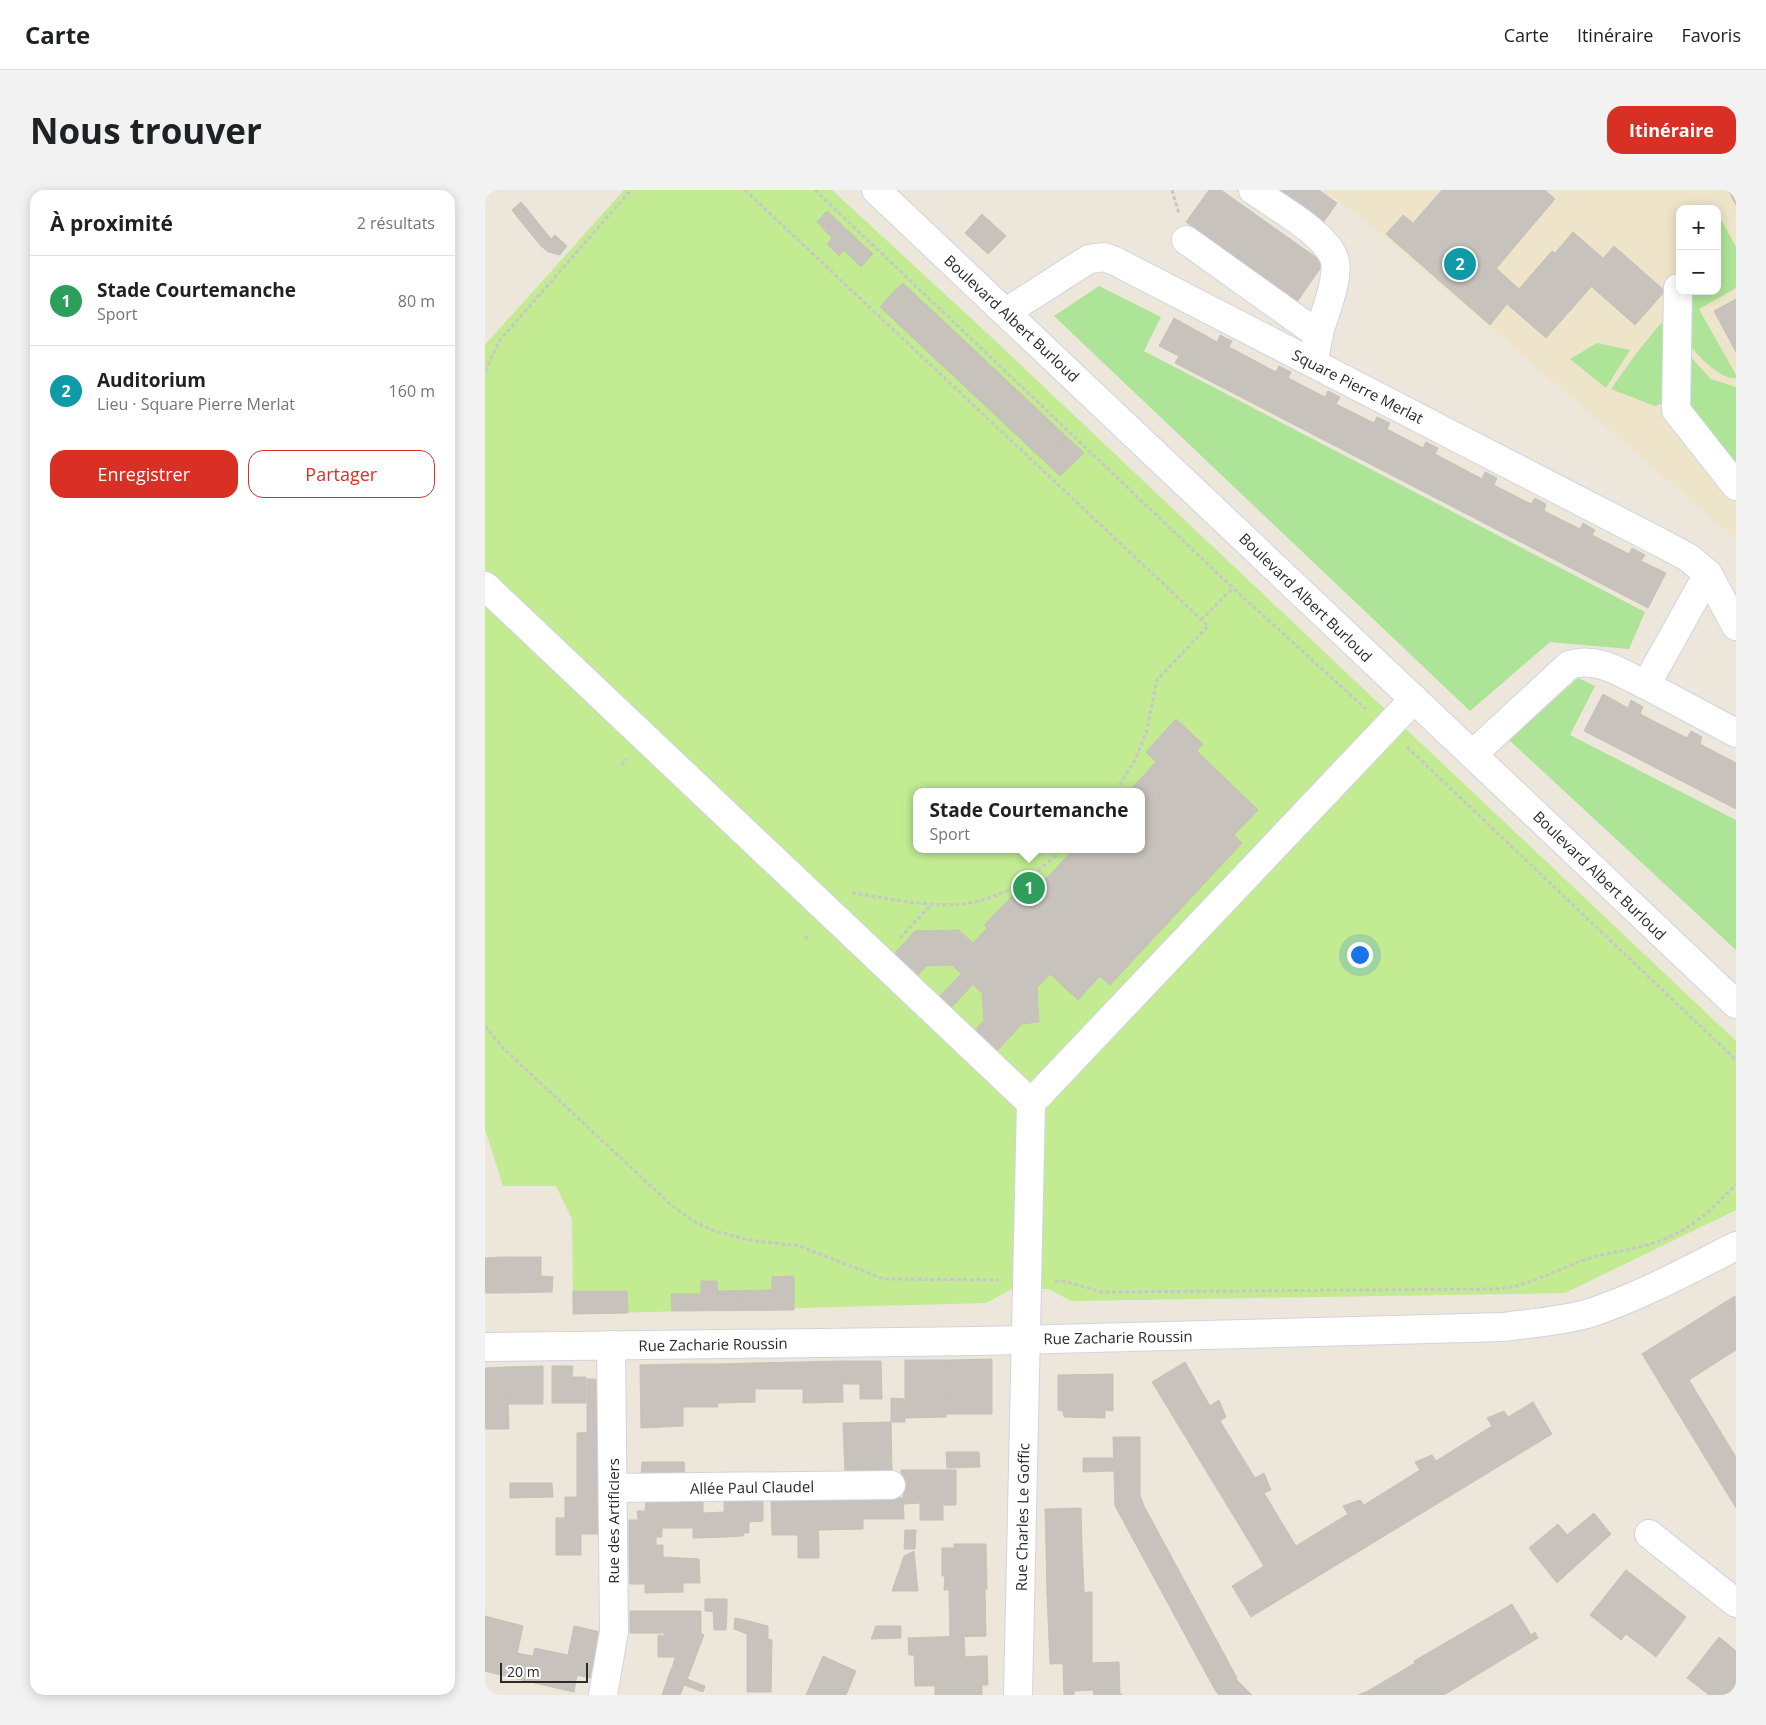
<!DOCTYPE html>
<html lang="fr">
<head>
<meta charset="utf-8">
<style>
  :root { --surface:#fff; --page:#f2f2f2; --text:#202124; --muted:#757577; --line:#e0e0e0; --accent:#d93025 }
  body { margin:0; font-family:"Open Sans",sans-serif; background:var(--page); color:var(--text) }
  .controls { position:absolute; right:15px; top:15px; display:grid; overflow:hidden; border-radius:10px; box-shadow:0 2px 12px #0003 }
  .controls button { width:45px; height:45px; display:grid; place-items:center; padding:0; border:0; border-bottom:1px solid var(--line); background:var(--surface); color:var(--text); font:25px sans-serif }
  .scale { position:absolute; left:15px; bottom:12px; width:88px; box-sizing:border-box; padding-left:5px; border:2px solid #2a2a2a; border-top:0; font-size:14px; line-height:18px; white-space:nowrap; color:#2a2a2a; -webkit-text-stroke:4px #fff; paint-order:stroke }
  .you { position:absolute; left:874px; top:764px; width:18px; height:18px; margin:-12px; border:4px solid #fff; border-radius:50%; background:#1a73e8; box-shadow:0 0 0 8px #1a73e833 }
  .badge { display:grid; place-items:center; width:32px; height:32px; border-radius:50%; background:var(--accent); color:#fff; font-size:16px; font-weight:700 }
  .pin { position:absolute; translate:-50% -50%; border:2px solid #fff; box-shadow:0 1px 5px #0006 }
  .popup { position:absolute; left:428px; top:598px; width:232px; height:65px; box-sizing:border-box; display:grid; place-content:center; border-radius:10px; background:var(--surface); filter:drop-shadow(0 1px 4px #0005); font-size:16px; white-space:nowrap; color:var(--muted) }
  .popup b { font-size:19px; color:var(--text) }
  .popup::after { content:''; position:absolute; left:50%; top:100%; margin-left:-10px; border:10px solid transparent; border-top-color:var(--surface) }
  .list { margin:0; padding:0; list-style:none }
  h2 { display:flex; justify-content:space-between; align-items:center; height:65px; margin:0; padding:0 20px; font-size:21px }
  h2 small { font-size:16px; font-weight:400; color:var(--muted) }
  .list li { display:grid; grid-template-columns:32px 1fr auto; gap:15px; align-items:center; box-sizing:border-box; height:90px; padding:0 20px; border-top:1px solid var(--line) }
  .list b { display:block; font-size:19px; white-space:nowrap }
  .list p { margin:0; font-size:16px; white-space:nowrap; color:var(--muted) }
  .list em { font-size:16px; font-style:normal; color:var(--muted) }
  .actions { display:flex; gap:10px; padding:15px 20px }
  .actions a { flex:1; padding:11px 0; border:1px solid var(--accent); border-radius:15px; text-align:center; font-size:18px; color:var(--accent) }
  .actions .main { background:var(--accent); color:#fff }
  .map { position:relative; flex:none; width:1251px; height:1505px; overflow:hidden; border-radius:15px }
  header { display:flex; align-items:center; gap:30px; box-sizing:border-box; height:70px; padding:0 25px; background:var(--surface); border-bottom:1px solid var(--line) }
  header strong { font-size:24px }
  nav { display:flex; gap:28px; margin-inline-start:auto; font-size:18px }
  .intro { display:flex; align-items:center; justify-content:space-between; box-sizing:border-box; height:120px; padding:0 30px }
  h1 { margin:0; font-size:35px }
  .button { padding:12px 22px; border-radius:15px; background:var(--accent); color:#fff; font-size:18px; font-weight:700 }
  main { display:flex; gap:30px; padding:0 30px }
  aside { flex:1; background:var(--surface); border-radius:15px; box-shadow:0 2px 12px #0003 }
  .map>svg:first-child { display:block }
</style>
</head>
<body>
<header>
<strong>Carte</strong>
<nav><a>Carte</a><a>Itinéraire</a><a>Favoris</a></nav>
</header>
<div class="intro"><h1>Nous trouver</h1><a class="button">Itinéraire</a></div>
<main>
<aside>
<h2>À proximité<small>2 résultats</small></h2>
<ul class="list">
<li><span class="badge" style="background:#2e9e5b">1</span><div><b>Stade Courtemanche</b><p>Sport</p></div><em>80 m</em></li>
<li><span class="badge" style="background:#0f9aa8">2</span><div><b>Auditorium</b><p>Lieu · Square Pierre Merlat</p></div><em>160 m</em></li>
</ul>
<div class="actions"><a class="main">Enregistrer</a><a>Partager</a></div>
</aside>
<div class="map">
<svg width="1251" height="1505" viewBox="0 0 1251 1505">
  <rect width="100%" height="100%" fill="#ece6db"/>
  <path fill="#eee4ca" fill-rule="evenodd" d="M839,0h412v349l-355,-306zM1195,19h37v82h-37z"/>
  <g fill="#aee497">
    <path d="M1237,31l14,26v41l-37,21 37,66v3c-14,3 -41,-24 -48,-36 -5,-9 -4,-39 -5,-51h34v-67z"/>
    <polygon points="614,96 676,127 659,161 1160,422 1144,459 1065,452 985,521 569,126"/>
    <polygon points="1176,133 1184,137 1179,213 1170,216 1126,199 1150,165"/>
    <polygon points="1112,153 1145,160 1121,198 1085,169"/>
    <polygon points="1202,163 1226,189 1251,197 1251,287 1201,218"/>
    <polygon points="1093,488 1110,496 1085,545 1251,630 1251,760 1024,550"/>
  </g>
  <path fill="#c2eb92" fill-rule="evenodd" d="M139,0h208l156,144 748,707v169l-171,83 -494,8 -22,-12h-37l-26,14 -413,11 -1,-95 -16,-33h-53l-18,-57v-784zM432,602h224v57h-224z"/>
  <g fill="#c7c2bb" stroke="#c7c2b5">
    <polygon points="724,0 736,0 839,73 812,112 701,32"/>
    <polygon points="791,0 834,0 852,13 837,34"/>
    <polygon points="957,0 1060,0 1070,9 999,93 1010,102 1022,88 1034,99 1067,61 1070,63 1088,42 1118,68 1099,90 1106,97 1061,148 1022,114 1005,135 901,44 918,25 928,33"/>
    <polygon points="1243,0 1251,0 1251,15"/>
    <polygon points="36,12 42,19 33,28 27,20"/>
    <polygon points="42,19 66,49 70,45 82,56 75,65 63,62 56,56 33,28"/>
    <polygon points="342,21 388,64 376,77 359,60 354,66 342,54 347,48 332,32"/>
    <polygon points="497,24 521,46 503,64 480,43"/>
    <polygon points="1129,56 1180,101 1150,135 1099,90"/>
    <polygon points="1012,79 1022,88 1010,102 999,93"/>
    <polygon points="418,93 599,263 592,270 411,99"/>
    <polygon points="411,99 592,270 575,286 395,117"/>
    <polygon points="1251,109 1251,162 1229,121"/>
    <polygon points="689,128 732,152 735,145 747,151 744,157 791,182 794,176 806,182 803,188 840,207 843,201 855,207 851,214 889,233 892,227 905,233 902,239 938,258 941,252 953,258 950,264 997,289 1000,282 1012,288 1009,295 1046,314 1050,308 1061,314 1059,321 1095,339 1098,333 1110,340 1107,345 1144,364 1147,358 1160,365 1156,371 1181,383 1163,418 690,173 694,166 674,156"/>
    <polygon points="1118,504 1143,518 1146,510 1158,517 1155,524 1202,548 1206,541 1217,547 1215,554 1251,573 1251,619 1099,541"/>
    <polygon points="691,529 718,554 712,561 773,620 749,645 757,653 625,795 615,786 593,810 565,784 552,798 554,832 537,834 512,861 490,840 499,830 497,803 501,799 472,771 467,775 441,776 433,785 410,763 430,741 474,740 488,753 502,738 499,735 529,704 538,713 589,659 656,659 656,602 643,602 671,572 661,562"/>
    <polygon points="472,771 501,799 497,803 467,775"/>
    <polygon points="476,784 488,794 467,817 455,806"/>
    <polygon points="19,1067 56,1067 56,1086 68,1087 67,1102 20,1103"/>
    <polygon points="19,1067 20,1103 0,1103 0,1068"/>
    <polygon points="309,1086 309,1120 187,1121 186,1104 216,1104 216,1091 232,1091 233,1107 287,1106 287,1087"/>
    <polygon points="287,1100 287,1106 233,1107 233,1101"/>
    <polygon points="88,1101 142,1101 143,1123 88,1124"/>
    <polygon points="1250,1106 1251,1160 1204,1190 1251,1267 1251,1318 1157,1164"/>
    <polygon points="507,1169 507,1224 460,1224 460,1210 468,1209 467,1170"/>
    <polygon points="420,1170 459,1170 461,1227 420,1228"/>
    <polygon points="459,1170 467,1170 468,1209 460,1210"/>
    <polygon points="357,1171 358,1212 318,1213 318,1199 270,1199 270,1173"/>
    <polygon points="357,1171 396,1171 397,1209 375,1209 375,1194 357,1194"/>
    <polygon points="700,1172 725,1216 734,1210 741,1227 735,1231 770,1288 779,1283 786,1300 779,1303 811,1356 863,1324 858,1316 875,1310 879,1315 935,1280 930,1272 947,1265 951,1271 1007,1236 1002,1228 1019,1221 1023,1227 1048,1212 1067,1244 766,1427 747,1396 779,1376 667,1192"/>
    <polygon points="270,1173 270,1212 233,1213 232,1174"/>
    <polygon points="198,1174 198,1236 156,1238 155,1175"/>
    <polygon points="198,1174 232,1174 233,1217 198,1217"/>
    <polygon points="58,1176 58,1214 22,1214 22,1177"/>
    <polygon points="67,1176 88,1176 87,1187 101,1187 101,1213 67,1213"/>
    <polygon points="22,1177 24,1239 0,1239 0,1178"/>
    <polygon points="628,1184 628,1221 620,1220 620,1228 579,1227 578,1221 573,1220 573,1185"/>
    <polygon points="102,1189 112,1189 115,1191 115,1242 102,1243"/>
    <polygon points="406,1208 419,1209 420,1232 406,1232"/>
    <polygon points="406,1232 407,1281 360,1282 358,1233"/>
    <polygon points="115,1242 117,1307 92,1307 92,1243"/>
    <polygon points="628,1247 655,1247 655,1305 659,1316 752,1488 730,1500 630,1316"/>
    <polygon points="461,1262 494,1262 495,1277 462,1278"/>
    <polygon points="598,1268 629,1268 629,1281 598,1282"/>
    <polygon points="157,1272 199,1272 200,1285 156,1285"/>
    <polygon points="416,1280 471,1280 471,1315 458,1315 458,1330 435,1330 435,1313 419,1314"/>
    <polygon points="25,1293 67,1293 68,1307 25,1308"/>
    <polygon points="80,1307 117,1307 117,1344 96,1344 96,1365 71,1365 71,1328 80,1328"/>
    <polygon points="333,1308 418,1308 419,1329 378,1329 378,1339 333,1340"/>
    <polygon points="333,1308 334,1368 313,1368 313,1345 287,1345 286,1309"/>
    <polygon points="262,1310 278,1310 278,1331 264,1332 264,1343 259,1343 258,1346 240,1347 239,1311"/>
    <polygon points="218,1311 218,1323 240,1322 240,1347 208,1348 208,1338 177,1338 177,1347 171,1347 171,1355 178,1355 178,1367 144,1368 144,1330 153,1330 152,1321 160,1321 161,1312"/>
    <polygon points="596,1318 597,1356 561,1357 560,1319"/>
    <polygon points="1109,1323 1126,1344 1072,1393 1044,1358 1073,1334 1082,1345"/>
    <polygon points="420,1340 431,1340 430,1359 419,1359"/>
    <polygon points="469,1354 501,1354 502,1399 459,1400 460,1386 470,1386"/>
    <polygon points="597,1356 599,1402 562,1404 561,1357"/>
    <polygon points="457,1358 469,1358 470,1386 457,1386"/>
    <polygon points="429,1361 433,1401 407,1401 419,1366"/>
    <polygon points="178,1367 214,1369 215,1393 198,1393 198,1402 160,1403 160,1394 145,1394 144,1368"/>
    <polygon points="1141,1380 1173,1405 1136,1450 1105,1425"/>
    <polygon points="500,1399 501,1446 465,1447 464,1400"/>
    <polygon points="607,1402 607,1473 565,1474 562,1404"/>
    <polygon points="1173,1405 1201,1427 1171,1467 1141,1444"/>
    <polygon points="220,1409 242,1409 242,1422 220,1421"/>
    <polygon points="1027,1414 1046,1445 1050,1442 1053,1448 959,1505 873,1505 883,1501 930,1473 929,1471"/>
    <polygon points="145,1421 216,1421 216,1443 219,1445 205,1482 188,1475 190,1467 173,1467 173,1445 179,1446 179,1443 145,1443"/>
    <polygon points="228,1421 242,1422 241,1440 229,1440"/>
    <polygon points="0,1426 38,1436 27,1488 0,1481"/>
    <polygon points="250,1428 264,1431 262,1444 249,1439"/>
    <polygon points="264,1431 283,1436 283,1449 262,1444"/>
    <polygon points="89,1436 115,1442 105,1488 92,1485 89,1502 41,1491 50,1458 83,1465"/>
    <polygon points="391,1436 416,1436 416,1448 386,1449"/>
    <polygon points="262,1444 287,1450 286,1502 262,1502"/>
    <polygon points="479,1446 480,1467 497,1466 498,1495 430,1496 429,1465 424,1465 423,1448"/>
    <polygon points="1234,1447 1251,1461 1251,1489 1238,1505 1224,1505 1202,1488"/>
    <polygon points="32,1463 47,1466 41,1491 27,1488"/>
    <polygon points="338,1466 371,1481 361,1505 321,1505"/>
    <polygon points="497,1466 502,1466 503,1495 498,1495"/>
    <polygon points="634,1472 635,1504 638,1505 609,1505 608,1500 589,1501 589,1505 579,1505 578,1474"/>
    <polygon points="188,1475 205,1482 202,1489 185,1482"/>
    <polygon points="185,1482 202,1488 195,1505 177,1505"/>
    <polygon points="202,1489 220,1496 218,1502 199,1495"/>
    <polygon points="751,1489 767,1505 734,1505 730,1500"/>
    <polygon points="1251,1489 1251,1505 1238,1505"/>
    <polygon points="497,1495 497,1505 450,1505 450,1496"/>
  </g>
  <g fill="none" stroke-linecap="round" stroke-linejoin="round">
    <defs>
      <g id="minor">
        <polyline points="391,0 1251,814"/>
        <path d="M768,0c22,16 72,43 81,68 7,18 -10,56 -15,75 -2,10 -4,20 -5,30"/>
        <polyline points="701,50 834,145"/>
        <polyline points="1193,98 1191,220 1251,296"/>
        <path d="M521,122l83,-53 15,-2 11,4 552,285 22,12 19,16 -62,111c-25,-12 -49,-29 -77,-20l-96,89"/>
        <polyline points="1223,384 1251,436"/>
        <polyline points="0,396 546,913"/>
        <polyline points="1161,495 1251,543"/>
        <path d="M0,1157l494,-6 525,-14c29,-4 59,-6 86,-14 51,-17 99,-43 146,-67"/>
        <polyline points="128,1298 406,1295"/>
        <polyline points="1164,1344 1251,1413"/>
        <polyline points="118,1505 129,1441 126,1155"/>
        <polyline points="533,1505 546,913 929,509"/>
      </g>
    </defs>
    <use href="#minor" stroke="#d1d3e3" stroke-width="30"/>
    <g stroke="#c8c8c8" stroke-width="3" stroke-dasharray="4 2.5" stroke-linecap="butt">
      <polyline points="260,0 723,436 672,490 661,543 649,572 630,602"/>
      <polyline points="330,0 748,398 881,519"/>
      <polyline points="687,0 694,24"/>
      <polyline points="0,181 15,150 146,0"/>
      <polyline points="716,430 748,398"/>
      <polyline points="922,557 1251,870"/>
      <polyline points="136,575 142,569"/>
      <path d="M367,703c95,15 134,28 211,-44"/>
      <polyline points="415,748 445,716"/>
      <polyline points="320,749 325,744"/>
      <polyline points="0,836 18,858 184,1013 208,1031 227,1040 263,1050 314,1056 399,1089 514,1090"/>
      <path d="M570,1091l13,1 33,10 397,-3c34,-4 55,-18 86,-29 20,-7 42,-9 63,-15 38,-10 63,-33 89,-61"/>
    </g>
    <use href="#minor" stroke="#fff" stroke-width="28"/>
  </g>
  <g text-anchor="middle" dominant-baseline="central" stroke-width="5" stroke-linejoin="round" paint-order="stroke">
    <g font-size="15" fill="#2a2a2a" stroke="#fff">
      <text transform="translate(527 128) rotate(43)">Boulevard Albert Burloud</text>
      <text transform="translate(873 196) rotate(27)">Square Pierre Merlat</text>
      <text transform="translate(821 407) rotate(44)">Boulevard Albert Burloud</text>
      <text transform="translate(1115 685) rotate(44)">Boulevard Albert Burloud</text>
      <text transform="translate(633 1147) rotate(-1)">Rue Zacharie Roussin</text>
      <text transform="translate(228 1154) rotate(-1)">Rue Zacharie Roussin</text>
      <text transform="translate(267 1297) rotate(-1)">Allée Paul Claudel</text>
      <text transform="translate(537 1327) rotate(-89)">Rue Charles Le Goffic</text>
      <text transform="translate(128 1331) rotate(-90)">Rue des Artificiers</text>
    </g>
  </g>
</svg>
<div class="controls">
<button>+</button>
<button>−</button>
</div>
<div class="scale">20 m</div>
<div class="you"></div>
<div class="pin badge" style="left:544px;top:698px;background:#2e9e5b">1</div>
<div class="popup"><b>Stade Courtemanche</b>Sport</div>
<div class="pin badge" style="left:975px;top:74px;background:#0f9aa8">2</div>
</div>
</main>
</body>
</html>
